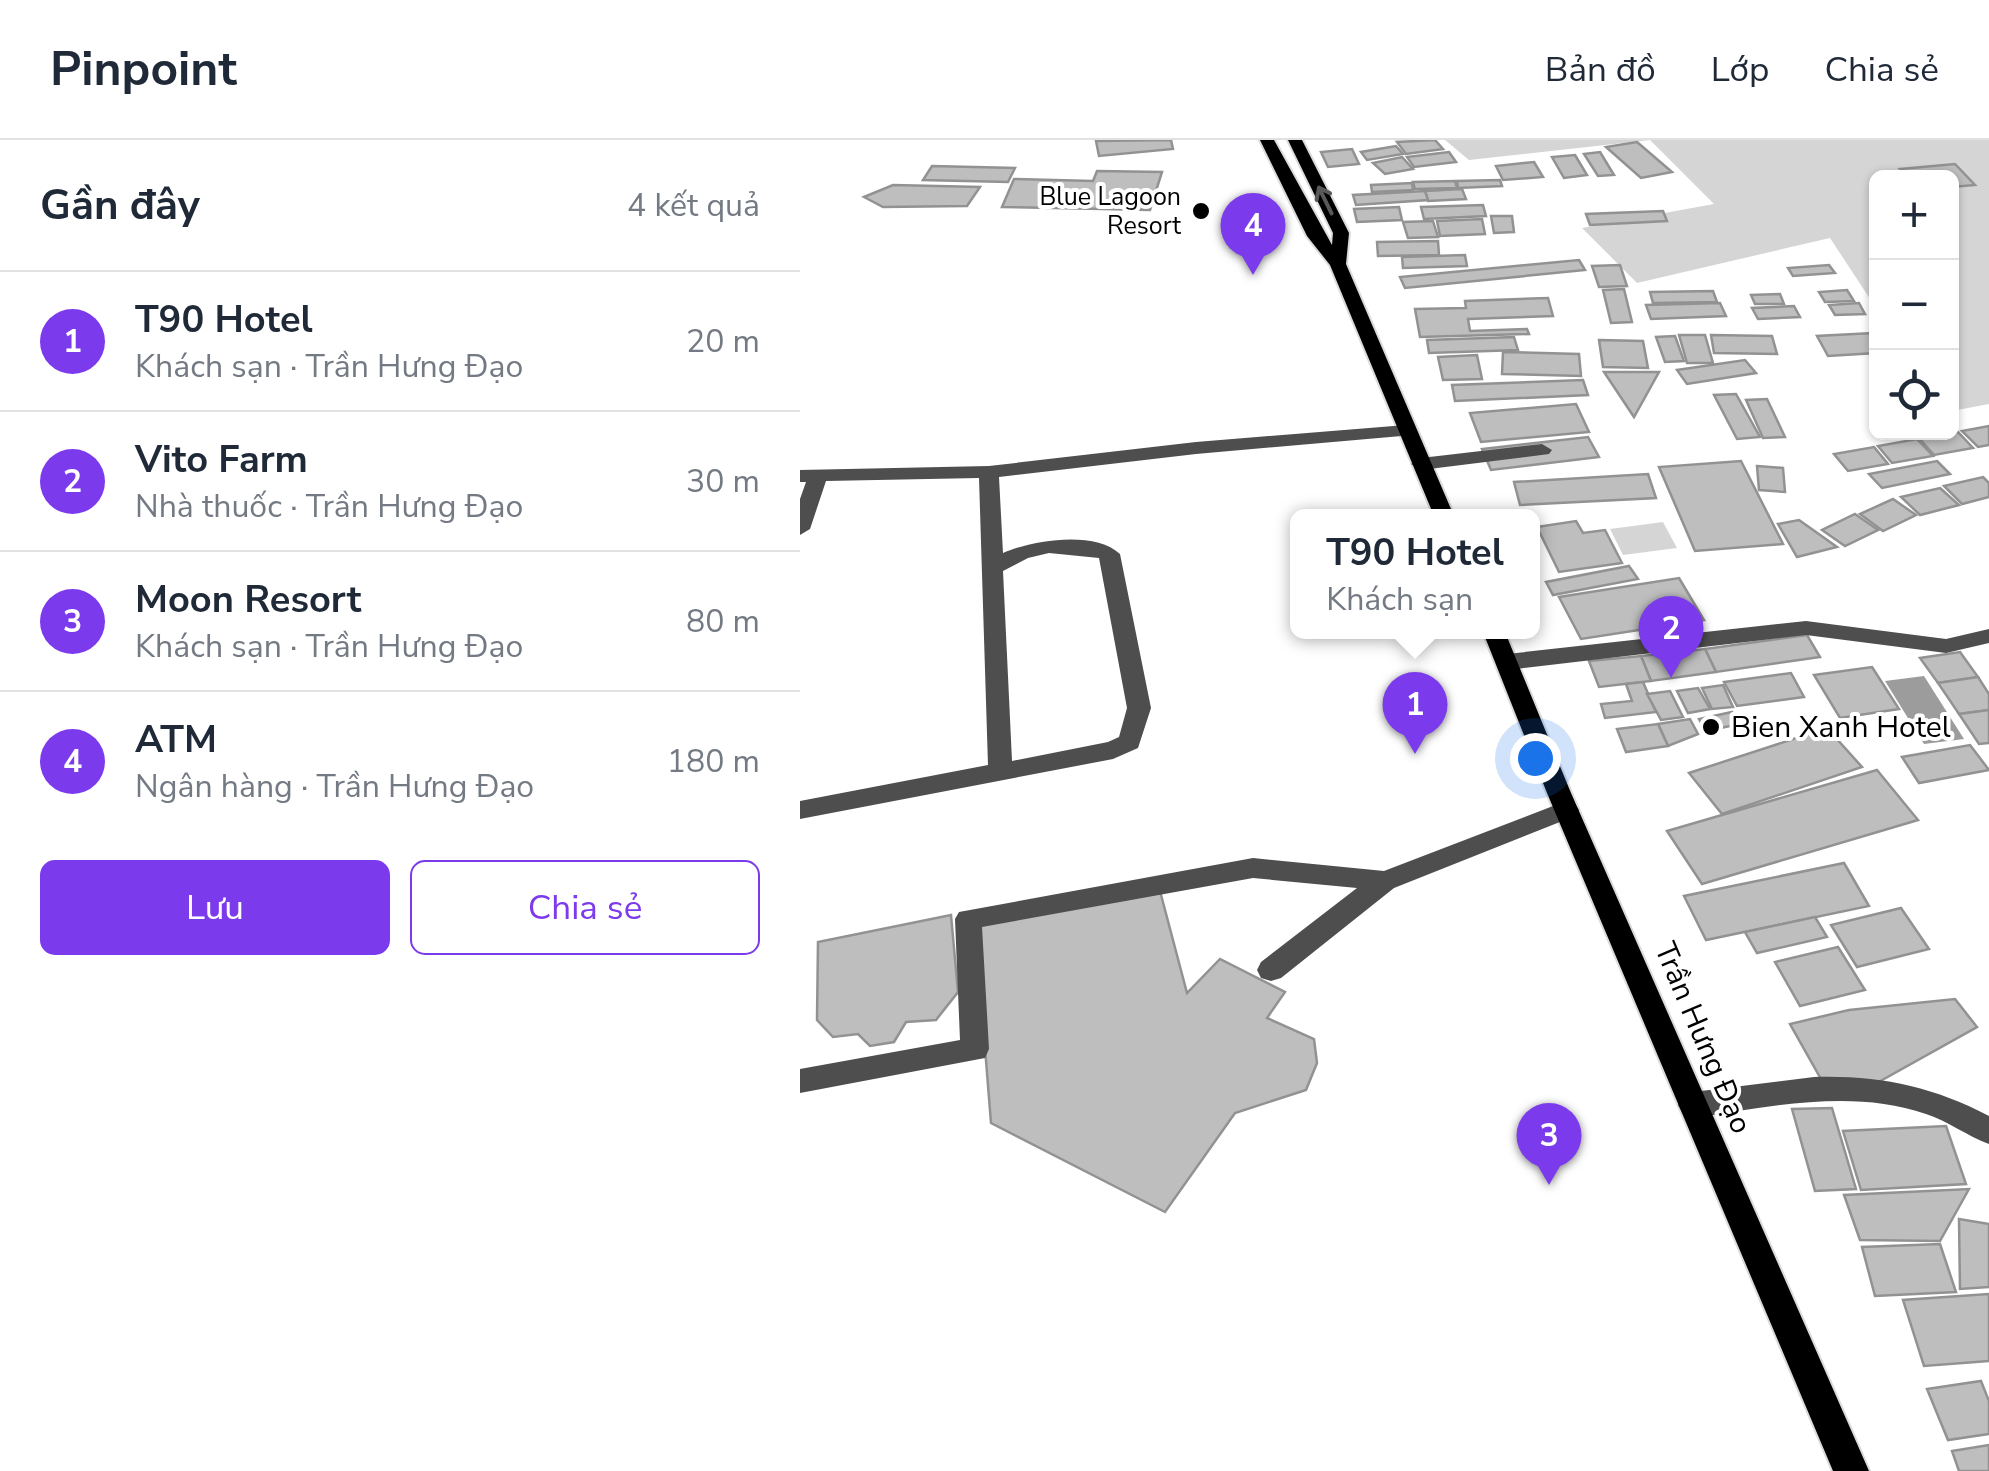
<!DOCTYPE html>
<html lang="vi">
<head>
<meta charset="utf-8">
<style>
  :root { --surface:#fff; --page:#f2f2f3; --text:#1f2937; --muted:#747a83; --line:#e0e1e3; --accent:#7c3aed }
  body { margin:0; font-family:"Nunito Sans",sans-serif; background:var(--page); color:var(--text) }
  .controls { position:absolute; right:30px; top:30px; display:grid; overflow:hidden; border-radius:15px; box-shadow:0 2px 8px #0004 }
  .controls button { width:90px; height:90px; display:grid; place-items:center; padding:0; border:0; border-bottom:2px solid var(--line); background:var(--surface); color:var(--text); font:50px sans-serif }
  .you { position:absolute; left:735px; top:618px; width:35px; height:35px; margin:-25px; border:8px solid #fff; border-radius:50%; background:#1a73e8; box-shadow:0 0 0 15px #1a73e833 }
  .badge { display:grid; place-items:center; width:65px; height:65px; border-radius:50%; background:var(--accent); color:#fff; font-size:32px; font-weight:700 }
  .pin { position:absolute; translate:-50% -82px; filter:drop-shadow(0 2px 5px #0008) }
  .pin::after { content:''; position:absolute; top:52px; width:35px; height:30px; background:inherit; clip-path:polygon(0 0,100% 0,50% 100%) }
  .popup { position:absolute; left:490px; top:369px; width:250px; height:130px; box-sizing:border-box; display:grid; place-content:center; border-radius:15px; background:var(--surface); filter:drop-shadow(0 2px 8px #0005); font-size:32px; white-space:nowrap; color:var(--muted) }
  .popup b { font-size:38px; color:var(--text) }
  .popup::after { content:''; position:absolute; left:50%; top:100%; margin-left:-20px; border:20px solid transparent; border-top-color:var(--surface) }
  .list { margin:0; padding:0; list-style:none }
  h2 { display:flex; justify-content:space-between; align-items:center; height:130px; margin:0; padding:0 40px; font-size:42px }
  h2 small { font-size:32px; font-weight:400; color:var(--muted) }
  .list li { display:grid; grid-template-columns:65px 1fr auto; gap:30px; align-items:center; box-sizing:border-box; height:140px; padding:0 40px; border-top:2px solid var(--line) }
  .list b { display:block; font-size:38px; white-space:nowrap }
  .list p { margin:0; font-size:32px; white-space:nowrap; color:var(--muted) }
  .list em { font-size:32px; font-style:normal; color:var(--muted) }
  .actions { display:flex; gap:20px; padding:30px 40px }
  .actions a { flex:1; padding:22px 0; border:2px solid var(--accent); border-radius:15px; text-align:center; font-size:35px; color:var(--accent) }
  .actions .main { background:var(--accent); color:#fff }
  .icon { flex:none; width:55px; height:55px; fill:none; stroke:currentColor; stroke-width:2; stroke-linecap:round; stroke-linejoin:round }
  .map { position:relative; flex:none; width:1189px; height:1331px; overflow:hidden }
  header { display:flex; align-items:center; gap:60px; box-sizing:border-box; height:140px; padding:0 50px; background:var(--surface); border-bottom:2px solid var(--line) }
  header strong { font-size:48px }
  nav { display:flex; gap:55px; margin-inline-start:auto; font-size:35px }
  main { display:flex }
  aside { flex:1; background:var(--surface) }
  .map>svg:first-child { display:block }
</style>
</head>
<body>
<header>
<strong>Pinpoint</strong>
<nav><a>Bản đồ</a><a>Lớp</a><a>Chia sẻ</a></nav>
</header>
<main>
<aside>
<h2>Gần đây<small>4 kết quả</small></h2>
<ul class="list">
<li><span class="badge">1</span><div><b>T90 Hotel</b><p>Khách sạn · Trần Hưng Đạo</p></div><em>20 m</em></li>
<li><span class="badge">2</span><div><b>Vito Farm</b><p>Nhà thuốc · Trần Hưng Đạo</p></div><em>30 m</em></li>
<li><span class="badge">3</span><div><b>Moon Resort</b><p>Khách sạn · Trần Hưng Đạo</p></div><em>80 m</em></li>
<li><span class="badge">4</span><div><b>ATM</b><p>Ngân hàng · Trần Hưng Đạo</p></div><em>180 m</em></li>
</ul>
<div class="actions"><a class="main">Lưu</a><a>Chia sẻ</a></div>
</aside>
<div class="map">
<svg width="1189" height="1331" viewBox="0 0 1189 1331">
  <rect width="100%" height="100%" fill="#fff"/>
  <g fill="#d5d5d5">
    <polygon points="645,0 1189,0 1189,264 1152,271 1152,38 1076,38 1076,168 1030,98 837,143 782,88 914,64 850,0 669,20"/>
    <polygon points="863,382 877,408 823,415 810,389"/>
  </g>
  <polygon fill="#9c9c9c" points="1124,536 1164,599 1124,604 1085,541"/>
  <g fill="#bebebe" stroke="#929292" stroke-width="2.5">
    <polygon points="371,0 373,9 299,16 296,1"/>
    <polygon points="635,0 643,9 606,14 597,2"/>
    <polygon points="837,2 872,32 841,38 806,7"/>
    <polygon points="596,6 603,14 567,20 561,12"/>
    <polygon points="552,9 559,24 528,27 521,12"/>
    <polygon points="649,12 656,22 614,27 607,17"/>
    <polygon points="800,12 814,35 798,36 784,14"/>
    <polygon points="775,15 787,35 764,38 752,17"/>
    <polygon points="602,17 613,29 585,34 573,23"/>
    <polygon points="734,22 743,37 703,40 696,26"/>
    <polygon points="1155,24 1175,45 1152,47 1152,38 1108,38 1100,29"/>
    <polygon points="132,26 215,28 208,42 123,40"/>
    <polygon points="297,31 362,32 350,70 202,67 214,39 293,41"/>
    <polygon points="700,40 702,46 658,48 657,41"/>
    <polygon points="655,41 657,48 615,49 613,42"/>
    <polygon points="612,43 613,50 572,52 571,45"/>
    <polygon points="93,45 180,47 167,66 83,67 64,57"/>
    <polygon points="662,49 666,59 628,61 625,51"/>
    <polygon points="625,51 628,60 556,65 553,55"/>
    <polygon points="683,65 686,76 624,79 621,67"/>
    <polygon points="599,67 602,80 557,82 554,69"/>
    <polygon points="863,71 867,81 790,85 786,74"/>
    <polygon points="691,76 712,76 714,92 694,93"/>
    <polygon points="682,79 685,94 640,96 637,81"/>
    <polygon points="633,81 638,97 608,98 603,82"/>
    <polygon points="638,101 639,115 578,116 577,102"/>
    <polygon points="665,115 667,126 603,128 602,117"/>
    <polygon points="779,120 785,130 605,148 600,137"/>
    <polygon points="820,125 827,146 799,147 792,126"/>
    <polygon points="1029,125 1035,133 993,136 988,128"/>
    <polygon points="824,149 832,182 811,183 803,150"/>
    <polygon points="1047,150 1054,161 1025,162 1019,152"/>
    <polygon points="913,151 917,162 853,163 850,152"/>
    <polygon points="980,154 984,164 955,164 951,155"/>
    <polygon points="748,158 753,176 668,179 670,191 727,189 729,194 620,197 615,169 666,168 665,161"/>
    <polygon points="920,163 926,176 851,179 846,165"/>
    <polygon points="1059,163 1065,174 1035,175 1029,165"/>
    <polygon points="994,166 1000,177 958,179 952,168"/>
    <polygon points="1073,193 1076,213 1028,216 1017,196"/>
    <polygon points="879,195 905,195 913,223 887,223"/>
    <polygon points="911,195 972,196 977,214 914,213"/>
    <polygon points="875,196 884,221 865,222 856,197"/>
    <polygon points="714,197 718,210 629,213 627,200"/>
    <polygon points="799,200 843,201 848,228 803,227"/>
    <polygon points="703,212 779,214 781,236 702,234"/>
    <polygon points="677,215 682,239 643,240 638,217"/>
    <polygon points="945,220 956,233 887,244 877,230"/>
    <polygon points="804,232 859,232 834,277"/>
    <polygon points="783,240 788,255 655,261 652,245"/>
    <polygon points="936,254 960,297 937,299 914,255"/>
    <polygon points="967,259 985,297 963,298 946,260"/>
    <polygon points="776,264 789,292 681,302 670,273"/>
    <polygon points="1189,286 1189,305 1178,307 1162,291"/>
    <polygon points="1158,292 1173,308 1134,315 1119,298"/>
    <polygon points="788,297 799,317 691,330 682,309"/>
    <polygon points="1117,299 1133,316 1092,323 1078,306"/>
    <polygon points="1074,307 1088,324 1048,331 1034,314"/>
    <polygon points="941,321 983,404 895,411 859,327"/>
    <polygon points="1137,321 1150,334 1082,348 1069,334"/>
    <polygon points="957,326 983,328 985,352 959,350"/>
    <polygon points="848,334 856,358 720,365 714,342"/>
    <polygon points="1183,337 1189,343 1189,357 1162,364 1144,346"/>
    <polygon points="1140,348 1159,365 1120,375 1101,357"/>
    <polygon points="1093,359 1116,375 1083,391 1060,374"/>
    <polygon points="1055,374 1078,390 1045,406 1022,390"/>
    <polygon points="999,380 1037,407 997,417 978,384"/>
    <polygon points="776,381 783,393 805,390 822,423 759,432 737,387"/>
    <polygon points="829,426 838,439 753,455 746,442"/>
    <polygon points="879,438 904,480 781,499 759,457"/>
    <polygon points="1007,495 1020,517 916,532 905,509"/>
    <polygon points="905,509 916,532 851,541 841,516"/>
    <polygon points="1160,512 1178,537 1138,543 1120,518"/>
    <polygon points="841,516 851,541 799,547 789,521"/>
    <polygon points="1072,527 1099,569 1040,578 1014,535"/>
    <polygon points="991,533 1004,557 937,566 924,542"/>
    <polygon points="1178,537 1189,554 1189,570 1159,574 1138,543"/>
    <polygon points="843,542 856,572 805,578 801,564 832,561 826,544"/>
    <polygon points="923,545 933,567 912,569 902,548"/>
    <polygon points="898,548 910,569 888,573 877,551"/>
    <polygon points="870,551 883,577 861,580 847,554"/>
    <polygon points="1189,570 1189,603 1179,604 1159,574"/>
    <polygon points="932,572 940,584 906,591 899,579"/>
    <polygon points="890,579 898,594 868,606 858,584"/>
    <polygon points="858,584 868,606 826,612 817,589"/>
    <polygon points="1027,588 1062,627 922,674 889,633"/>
    <polygon points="1170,605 1189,630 1119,643 1102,617"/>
    <polygon points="1077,630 1118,680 902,744 867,691"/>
    <polygon points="1044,723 1069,766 906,800 884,756"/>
    <polygon points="360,751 387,853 420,819 485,852 467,878 514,899 517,923 506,950 435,973 365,1072 191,983 175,783"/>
    <polygon points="1101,768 1129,809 1057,827 1031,785"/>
    <polygon points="151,775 158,852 136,880 106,882 94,902 70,906 58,894 33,897 17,880 18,802"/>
    <polygon points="1015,777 1027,797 957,813 945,792"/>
    <polygon points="1038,807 1065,850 1000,866 975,822"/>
    <polygon points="1155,859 1177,887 1075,944 1021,939 990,884 1049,870"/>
    <polygon points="1032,968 1056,1049 1015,1051 992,969"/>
    <polygon points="1146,986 1166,1044 1061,1050 1043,991"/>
    <polygon points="1169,1049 1140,1101 1060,1100 1044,1055"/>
    <polygon points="1159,1079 1189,1084 1189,1147 1160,1149"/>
    <polygon points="1140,1104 1156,1152 1075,1156 1062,1107"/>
    <polygon points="1189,1154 1189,1221 1124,1226 1103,1160"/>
    <polygon points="1181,1241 1189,1261 1189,1294 1148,1300 1127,1249"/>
    <polygon points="1189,1305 1189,1331 1159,1331 1152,1311"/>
  </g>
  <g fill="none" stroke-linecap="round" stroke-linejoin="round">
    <defs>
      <g id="major">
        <polygon points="460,0 474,0 532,105 533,93 488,0 502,0 549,93 546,124 654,376 634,376 530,125 507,96"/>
        <polygon points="683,492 705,492 771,653 1069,1331 1033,1331 747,653"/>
      </g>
    </defs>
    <use href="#major" stroke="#dbdbdb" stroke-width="4"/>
    <g fill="#4e4e4e" fill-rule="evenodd">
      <path d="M606,285l10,6 -3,4 -217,19 -197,23 4,76c29,-13 92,-23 117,1l31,154 -13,40 -25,11 -313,60v-18l188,-36 -9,-287 -153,3 -16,48 -10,6v-36l6,-17h-6v-12l189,-4 207,-24zM249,413l50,5 28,150 -8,29 -11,5 -96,19 -9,-190 25,-13z"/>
      <polygon points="742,304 752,310 749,314 621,330 611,324 621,318"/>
      <polygon points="1006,481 1146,499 1189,489 1189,503 1146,513 1006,495 707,530 696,522 707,514"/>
      <polygon points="766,661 775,664 779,670 775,676 594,748 481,838 471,841 461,838 457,830 461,822 557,748 453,738 182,787 189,909 185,918 0,953 0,929 160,900 155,779 159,772 453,718 584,731"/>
      <path d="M1014,937c64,-2 118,9 175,39v28c-22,-8 -41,-23 -63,-30 -75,-26 -157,-7 -233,4l-10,-4 -5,-9 5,-9 10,-4z"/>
    </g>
    <use href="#major" fill="#000" fill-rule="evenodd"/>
  </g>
  <defs><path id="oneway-shaft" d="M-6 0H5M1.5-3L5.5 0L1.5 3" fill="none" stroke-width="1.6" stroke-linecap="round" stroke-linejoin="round" transform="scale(2.5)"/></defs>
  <use stroke="#595959" href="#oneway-shaft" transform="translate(525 60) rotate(-116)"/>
  <g fill="#000" stroke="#fff" stroke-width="4">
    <circle cx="401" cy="71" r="10"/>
    <circle cx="911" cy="587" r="10"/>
  </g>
  <g text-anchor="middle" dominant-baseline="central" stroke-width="8" stroke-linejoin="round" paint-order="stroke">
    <g font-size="25" fill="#000" stroke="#fff" text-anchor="end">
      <text x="381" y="57">Blue Lagoon<tspan x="381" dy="29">Resort</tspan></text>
    </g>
    <g font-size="30" fill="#000" stroke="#fff" text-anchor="start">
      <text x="931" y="587">Bien Xanh Hotel</text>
    </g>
    <g font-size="30" fill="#000" stroke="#fff">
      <text transform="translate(903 898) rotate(67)">Trần Hưng Đạo</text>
    </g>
  </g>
</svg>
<div class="controls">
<button>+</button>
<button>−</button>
<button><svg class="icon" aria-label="locate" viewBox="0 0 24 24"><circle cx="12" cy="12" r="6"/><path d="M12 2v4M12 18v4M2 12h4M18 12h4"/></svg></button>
</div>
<div class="you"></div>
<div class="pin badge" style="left:615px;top:614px">1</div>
<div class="popup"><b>T90 Hotel</b>Khách sạn</div>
<div class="pin badge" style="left:871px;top:538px">2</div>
<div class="pin badge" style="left:749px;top:1045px">3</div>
<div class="pin badge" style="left:453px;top:135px">4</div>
</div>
</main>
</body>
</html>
